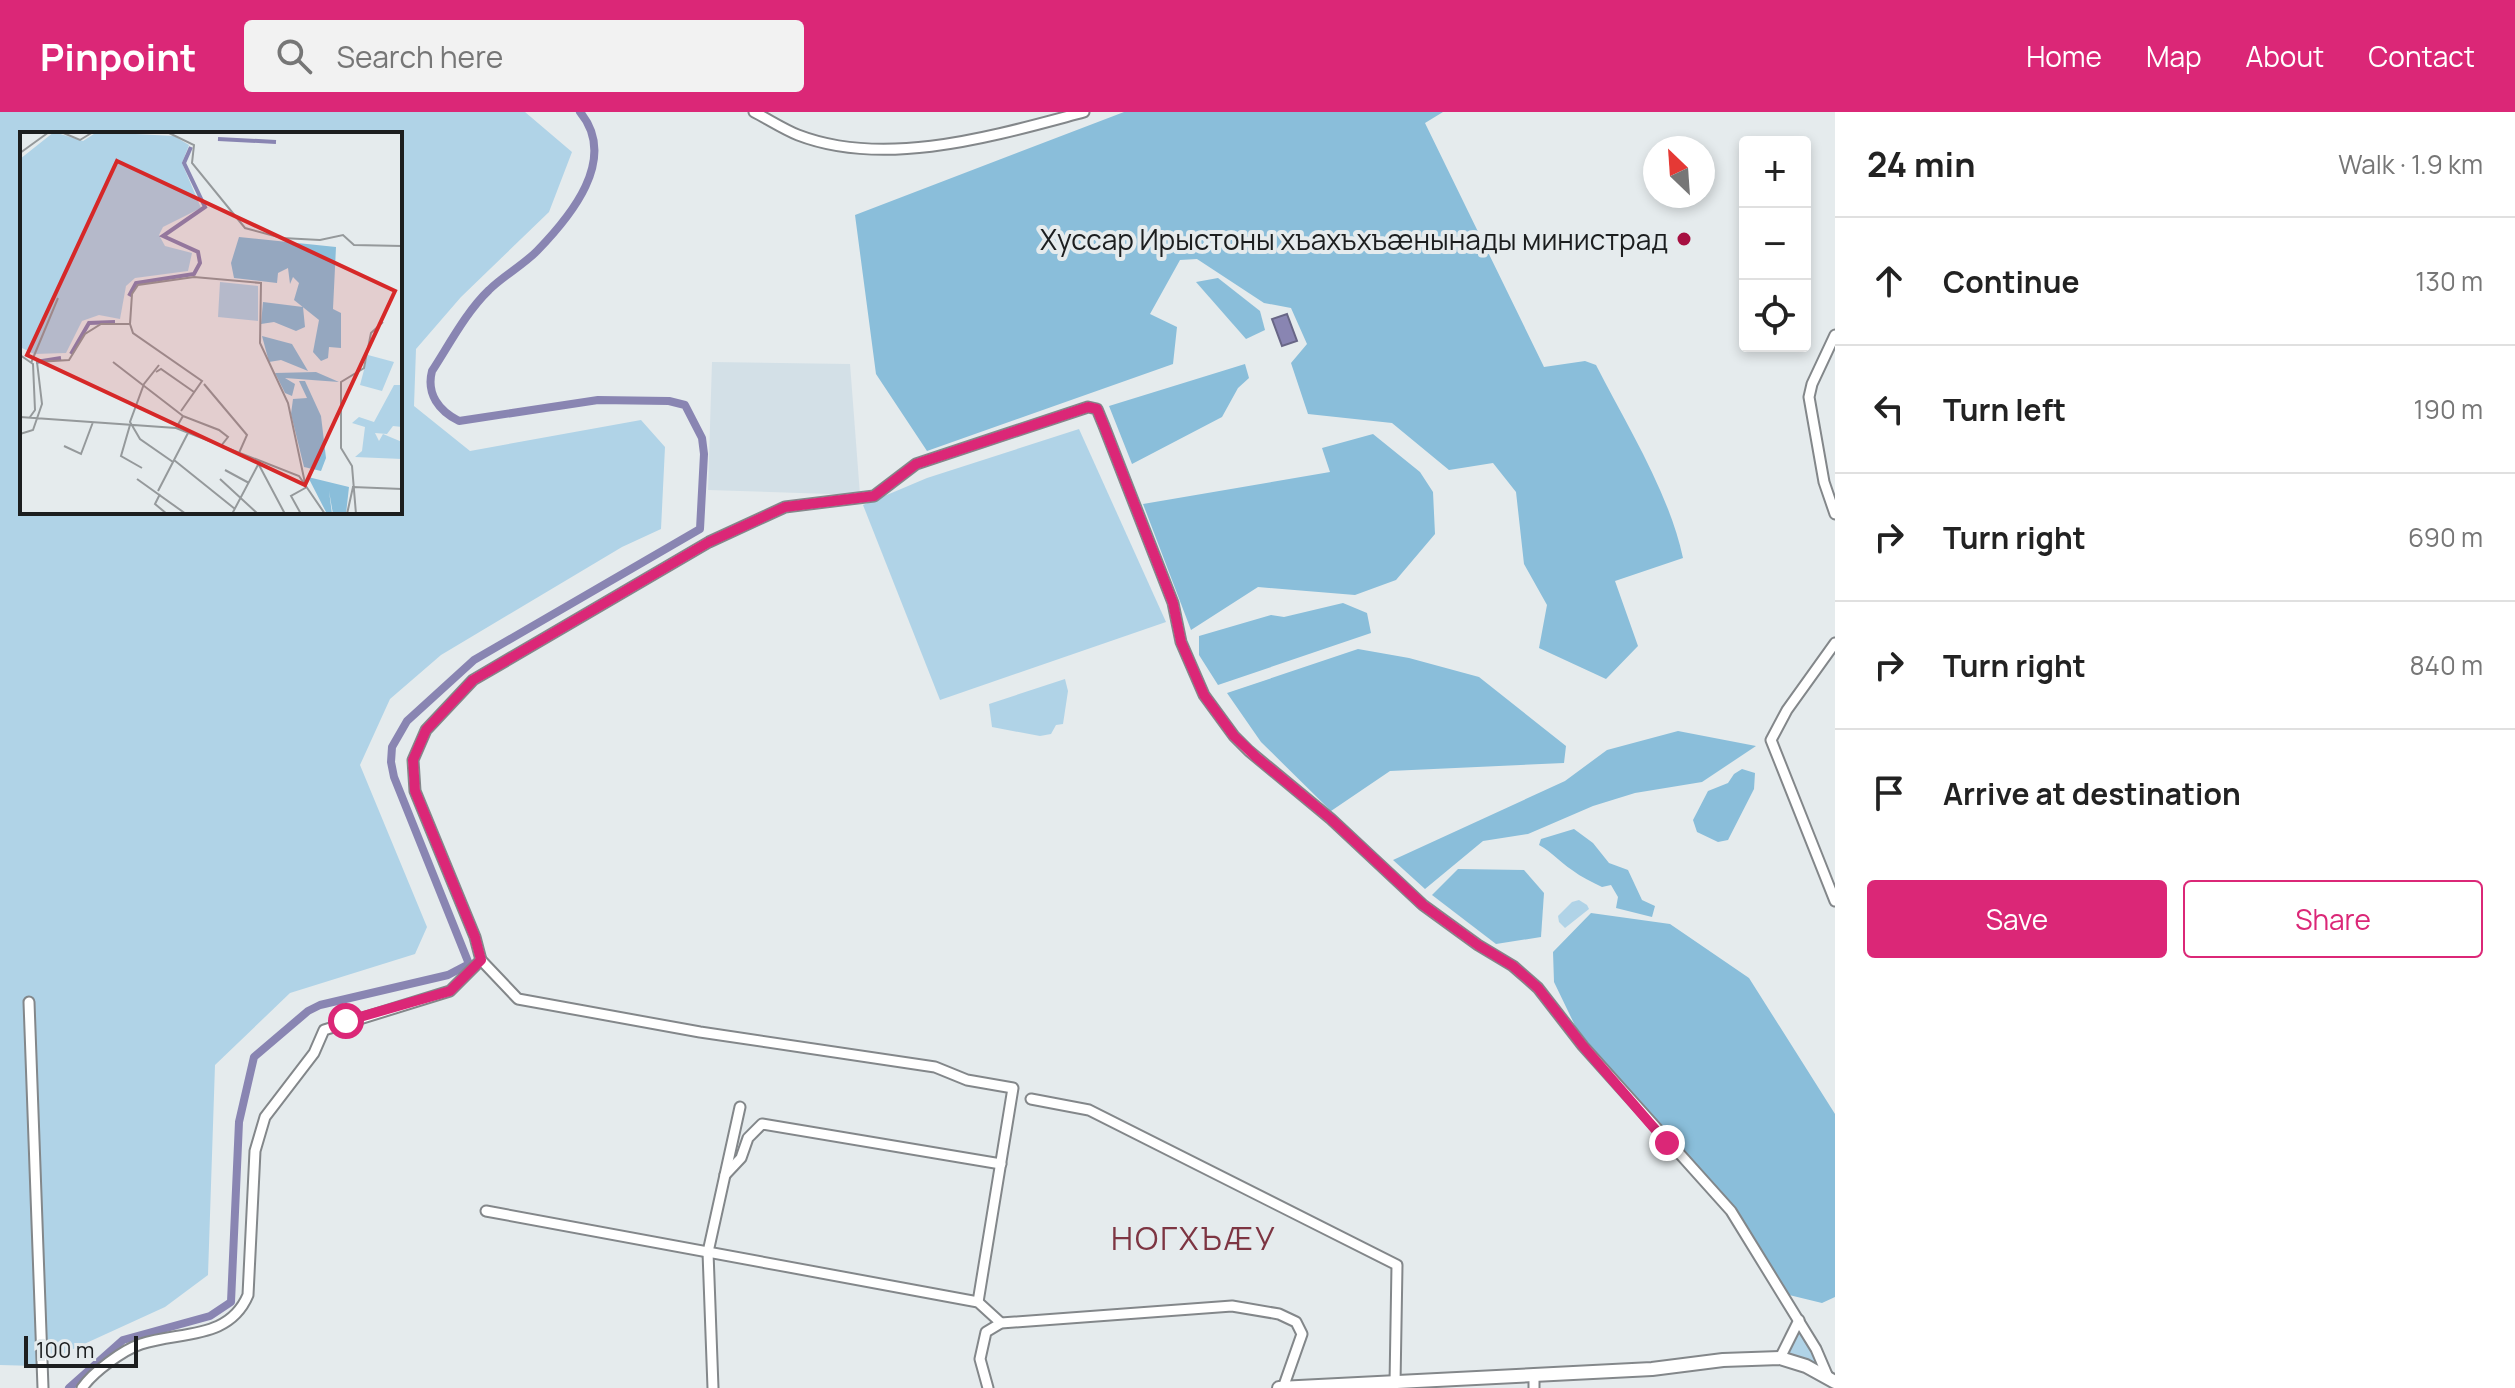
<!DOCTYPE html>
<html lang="en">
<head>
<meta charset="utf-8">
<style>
  :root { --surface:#fff; --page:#f2f2f2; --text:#222; --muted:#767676; --line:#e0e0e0; --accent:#db2777 }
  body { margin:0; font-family:Manrope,sans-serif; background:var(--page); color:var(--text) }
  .controls { position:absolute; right:24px; top:24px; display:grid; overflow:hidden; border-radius:8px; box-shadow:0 4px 12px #0003 }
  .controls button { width:72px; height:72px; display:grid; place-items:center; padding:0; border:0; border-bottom:2px solid var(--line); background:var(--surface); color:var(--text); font:40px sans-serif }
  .compass { position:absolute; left:1643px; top:24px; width:72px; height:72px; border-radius:50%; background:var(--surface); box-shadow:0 4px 12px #0003; rotate:335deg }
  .scale { position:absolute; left:24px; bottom:20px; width:114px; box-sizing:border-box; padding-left:8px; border:4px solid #1c1e1f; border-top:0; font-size:22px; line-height:28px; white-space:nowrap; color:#1c1e1f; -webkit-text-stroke:6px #e5ebed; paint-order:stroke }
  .stop { position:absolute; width:24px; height:24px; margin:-18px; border:6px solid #db2777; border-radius:50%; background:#fff }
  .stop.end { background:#db2777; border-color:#fff; box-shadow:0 2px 8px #0008 }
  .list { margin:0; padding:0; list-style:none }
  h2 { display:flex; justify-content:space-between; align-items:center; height:104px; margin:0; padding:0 32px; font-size:34px }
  h2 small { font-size:26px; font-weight:400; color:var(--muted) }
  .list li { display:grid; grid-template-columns:52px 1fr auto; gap:24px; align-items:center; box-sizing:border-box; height:128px; padding:0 32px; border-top:2px solid var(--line) }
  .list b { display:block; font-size:30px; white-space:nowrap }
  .list em { font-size:26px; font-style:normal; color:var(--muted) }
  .actions { display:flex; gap:16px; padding:24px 32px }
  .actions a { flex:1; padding:18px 0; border:2px solid var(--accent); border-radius:8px; text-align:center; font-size:28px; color:var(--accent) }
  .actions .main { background:var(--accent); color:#fff }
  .icon { flex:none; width:44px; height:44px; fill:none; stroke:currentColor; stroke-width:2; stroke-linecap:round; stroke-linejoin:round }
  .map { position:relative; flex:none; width:1835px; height:1276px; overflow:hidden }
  header { display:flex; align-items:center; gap:48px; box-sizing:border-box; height:112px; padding:0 40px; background:var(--accent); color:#fff }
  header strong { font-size:38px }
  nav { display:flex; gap:44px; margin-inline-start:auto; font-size:28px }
  .search { width:560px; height:72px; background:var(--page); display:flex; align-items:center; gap:20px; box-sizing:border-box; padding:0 28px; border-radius:8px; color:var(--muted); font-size:30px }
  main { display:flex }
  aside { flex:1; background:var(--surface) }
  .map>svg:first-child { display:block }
</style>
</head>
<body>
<header>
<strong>Pinpoint</strong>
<div class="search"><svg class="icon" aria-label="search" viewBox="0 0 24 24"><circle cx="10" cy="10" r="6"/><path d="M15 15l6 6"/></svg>Search here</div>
<nav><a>Home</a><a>Map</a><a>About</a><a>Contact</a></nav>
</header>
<main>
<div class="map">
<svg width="1835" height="1276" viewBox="0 0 1835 1276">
  <rect width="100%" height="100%" fill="#e5ebed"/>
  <polygon fill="#d3e0e7" points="712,250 850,252 860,383 708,378"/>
  <g fill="#b0d3e7" fill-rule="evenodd">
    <path d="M0,0h525l47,40 -23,60 -88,85 -45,52 -2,57 56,45 171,-31 24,27 -4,82 -39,18 -181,108 -51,44 -30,66 67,162 -12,27 -125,39 -75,72 -7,210 -43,32 -129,59 -36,-1zM22,22h378v378h-378z"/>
    <polygon points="1079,317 1166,510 940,588 863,393 927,366"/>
    <polygon points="1065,567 1068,579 1063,612 1056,613 1051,622 1040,624 992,615 989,592"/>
    <polygon points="1579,788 1587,793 1589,797 1565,816 1559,810 1558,804 1572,790"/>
    <polygon points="1799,1216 1818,1251 1815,1254 1786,1241"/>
  </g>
  <g fill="#8abeda">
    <path d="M1124,0h319l-18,11 119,244 41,-6 11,4c30,59 73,127 87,193l-68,23 23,65 -32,33 -67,-31 8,-43 -23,-41 -8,-72 -23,-29 -44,7 -57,-47 -84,-9 -17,-51 16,-19 -16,-36 -27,-5 -67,-44 -17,1 -30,54 27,13 -4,37 -246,87 -51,-77 -21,-159z"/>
    <polygon points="1218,166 1260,199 1265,218 1246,227 1196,170"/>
    <polygon points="1245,252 1249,266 1238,276 1222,305 1132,352 1109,294"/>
    <polygon points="1373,322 1420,360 1433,380 1435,422 1396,468 1355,483 1258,475 1191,518 1143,392 1330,360 1322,336"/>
    <polygon points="1343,491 1367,501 1371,521 1218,573 1199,543 1199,524 1271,503 1284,505"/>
    <polygon points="1358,537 1409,546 1479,565 1566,634 1564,651 1390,659 1331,699 1261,630 1227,581"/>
    <polygon points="1678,619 1756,634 1702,670 1635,681 1593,694 1528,722 1483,729 1425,777 1393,748 1565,669 1607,638"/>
    <polygon points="1742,657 1755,661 1754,677 1728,728 1718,730 1697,720 1693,708 1708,679 1728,671 1734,662"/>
    <path d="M1574,717l19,14 16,20 19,7 14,30 13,6 -3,11 -36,-9 2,-11 -7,-12 -9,2c-10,-5 -21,-10 -30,-17 -12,-8 -20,-18 -33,-25l2,-6z"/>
    <polygon points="1458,757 1524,758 1544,781 1541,825 1496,832 1432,783"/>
    <polygon points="1591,801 1670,812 1749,866 1835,1002 1835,1185 1822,1191 1785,1182 1743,1109 1581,926 1554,870 1553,840"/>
  </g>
  <polygon fill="#8985b2" stroke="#686686" stroke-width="2" points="1287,202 1297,229 1282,234 1272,207"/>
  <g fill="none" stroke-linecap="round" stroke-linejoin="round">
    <path stroke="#8985b2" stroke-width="8" d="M69,1276l54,-48 87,-24 21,-14 8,-180 15,-65 54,-46 12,-6 128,-30 21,-11 -75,-187 -3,-15 1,-15 15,-26 67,-61 226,-131 4,-75 -2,-16 -17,-33 -16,-4 -71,-1 -139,21c-20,-10 -33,-27 -27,-50 17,-26 34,-59 57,-81 14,-14 33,-24 48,-39 33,-34 82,-92 43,-139"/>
    <defs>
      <g id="minor">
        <path d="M754,0c14,7 29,17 44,23 88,34 199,0 286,-23"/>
        <polyline points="1835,223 1812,272 1809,285 1824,370 1835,402"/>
        <polyline points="1835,531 1787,598 1771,628 1835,789"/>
        <polyline points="481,848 518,887 700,920 935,955 967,968 1013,976 978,1190"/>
        <polyline points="29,890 43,1276"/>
        <polyline points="1031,987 1089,998 1397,1153 1395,1272"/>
        <polyline points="725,1063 741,1046 748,1026 762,1012 1001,1052"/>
        <polyline points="486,1099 978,1190 1001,1211"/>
        <polyline points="1780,1246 1799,1208"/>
        <path d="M82,1276c11,-16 41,-38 59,-44 40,-13 88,-4 107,-49l7,-144 10,-34 49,-64 10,-23 126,-39 31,-31 -6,-23 -60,-146 -2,-31 13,-30 47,-50 236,-138 76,-35 89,-11 42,-32 172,-57 9,2 7,17 69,177 8,39 23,53 30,41 15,15 82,68 92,86 55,40 35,21 25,22 45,58 148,165 85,138 12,28"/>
        <polyline points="713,1276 708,1140 740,995"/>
        <polyline points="988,1276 980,1247 986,1220 1001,1211 1232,1194 1279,1202 1296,1210 1302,1222 1283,1276"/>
        <polyline points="1534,1276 1534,1262"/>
      </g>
      <polyline id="major" points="1279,1276 1652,1257 1723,1248 1780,1246 1806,1254 1835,1270"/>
    </defs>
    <use href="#minor" stroke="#83878a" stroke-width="13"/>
    <use href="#major" stroke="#83878a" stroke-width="16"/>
    <use href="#minor" stroke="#fff" stroke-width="9"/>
    <use href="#major" stroke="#fff" stroke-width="12"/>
  </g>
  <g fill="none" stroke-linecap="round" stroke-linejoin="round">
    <polyline stroke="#db2777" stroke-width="10" points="346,909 450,879 481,848 475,825 415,679 413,648 426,618 473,568 709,430 785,395 874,384 916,352 1088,295 1097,297 1104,314 1173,491 1181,530 1204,583 1234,624 1256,645 1331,707 1423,793 1478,833 1513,854 1538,876 1583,934 1667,1031"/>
  </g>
  <circle fill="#a71041" stroke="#e5ebed" stroke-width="3" cx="1684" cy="127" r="8"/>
  <g text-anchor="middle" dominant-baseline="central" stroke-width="8" stroke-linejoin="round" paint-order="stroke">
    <g font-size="28" fill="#1c1e1f" stroke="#e5ebed" text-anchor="end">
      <text x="1668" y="127">Хуссар Ирыстоны хъахъхъæнынады министрад</text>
    </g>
    <g font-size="32" letter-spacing="2" fill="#7d3542" stroke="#e5ebed">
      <text x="1194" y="1126">НОГХЪÆУ</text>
    </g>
  </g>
  <g transform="translate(20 20)">
    <rect width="382" height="382" fill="#e5ebed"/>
    <path d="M34,0l29,9 14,-9 77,4 15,9 -7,18 19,45 -38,19 -4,8 6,11 27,7 -4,18 -53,7 -9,8 -6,33 -21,-4 -17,6 -16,32 -32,1 -14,-7v-188zM200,150l38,4v35l-40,-4zM348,223l26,7 -12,29 -22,-6zM374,253h8v42l-9,-1 -6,8 -12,-1 4,8 4,-7 19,8v17l-47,-2 7,-6 3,-24 -13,-4 7,-6 15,5z" fill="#b0d3e7"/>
    <path d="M219,105l97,10 -3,62 8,4v35l-12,-1 -1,11 -7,3 -8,-9 6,-32 -25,-20 5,-17 -6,-6 -3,7 -2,-16 -10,5 -1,10 -43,-5 -3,-15zM243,170l40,5 2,20 -9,4 -22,-9 -13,2zM242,204l30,8 16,27 -27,-11 -12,2zM296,240l23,10 -54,-4 10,6 -3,12 -7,-3 -10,-20zM279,249h6l16,35 5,42 -5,13 -17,-4 -13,-53 2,-15 14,-1zM288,345l41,10 -3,27h-13l-4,-23 3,23h-5z" fill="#8abeda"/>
    <path fill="none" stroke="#8985b2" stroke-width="4" d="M198,7l58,3M109,164l7,-13 58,-9 6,-11 -2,-11 -35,-16 42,-29 -21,-44 7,-16M51,222l18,-31 26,-1M16,230l25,-4"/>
    <path fill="none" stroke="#95999b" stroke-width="2" d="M41,0l19,8 13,-8M147,0l27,13 -2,18 53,65 37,10 38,2 23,-5 11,10 48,1M0,21l29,-21M110,192l3,9 69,48 -21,30M0,223l13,9 2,46 -5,7M93,230l70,54M11,231l27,-65M139,233l-15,19 -14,38 10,17 33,23M136,240l5,-3 33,23M184,252l43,51 -8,18M0,285l156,11 123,48 26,38M110,293l-9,31 21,12M156,296l7,-12 36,14 9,7 -7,9M0,302l13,-4 9,-26 -5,-42 32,-2 16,-26 16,-10h29l2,-30 6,-9 56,-8 67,6 -1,60 28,60 17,80M44,314l17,8 12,-32M154,328l61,49M239,333l26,49M205,338l24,13M117,347l49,35M200,347l38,35M138,359l30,-58M140,362l-5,10 12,10M212,382l28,-53M281,382l-10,-18 16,-9M327,382l6,-27 49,2M336,382l-4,-48 -11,-18v-66l23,-14 7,-35 12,-11"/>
    <path fill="#d62828" fill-opacity="0.15" stroke="#d62828" stroke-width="4" d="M97,29l278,130 -90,194 -278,-130z"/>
    <rect width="382" height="382" fill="none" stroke="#1c1e1f" stroke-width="4"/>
  </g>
</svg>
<div class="controls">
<button>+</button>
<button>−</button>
<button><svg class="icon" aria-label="locate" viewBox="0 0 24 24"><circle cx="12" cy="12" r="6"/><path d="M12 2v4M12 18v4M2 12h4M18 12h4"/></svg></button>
</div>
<svg class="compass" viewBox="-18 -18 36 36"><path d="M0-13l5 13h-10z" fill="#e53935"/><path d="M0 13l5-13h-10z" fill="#767676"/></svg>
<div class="scale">100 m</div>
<div class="stop" style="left:346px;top:909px"></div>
<div class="stop end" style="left:1667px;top:1031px"></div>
</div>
<aside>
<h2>24 min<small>Walk · 1.9 km</small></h2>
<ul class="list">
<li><svg class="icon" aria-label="ahead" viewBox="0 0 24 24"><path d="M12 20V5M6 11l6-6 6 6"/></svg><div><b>Continue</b></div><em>130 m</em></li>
<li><svg class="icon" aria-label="left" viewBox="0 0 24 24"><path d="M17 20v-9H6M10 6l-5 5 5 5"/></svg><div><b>Turn left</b></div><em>190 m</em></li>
<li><svg class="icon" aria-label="right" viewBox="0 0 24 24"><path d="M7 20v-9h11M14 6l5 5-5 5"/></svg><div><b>Turn right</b></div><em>690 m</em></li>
<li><svg class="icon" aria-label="right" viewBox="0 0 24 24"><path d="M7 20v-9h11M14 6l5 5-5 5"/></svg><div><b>Turn right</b></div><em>840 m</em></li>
<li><svg class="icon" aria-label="arrive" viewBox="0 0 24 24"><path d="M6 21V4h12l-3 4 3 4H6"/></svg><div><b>Arrive at destination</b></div></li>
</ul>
<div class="actions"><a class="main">Save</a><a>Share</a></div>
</aside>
</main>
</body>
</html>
